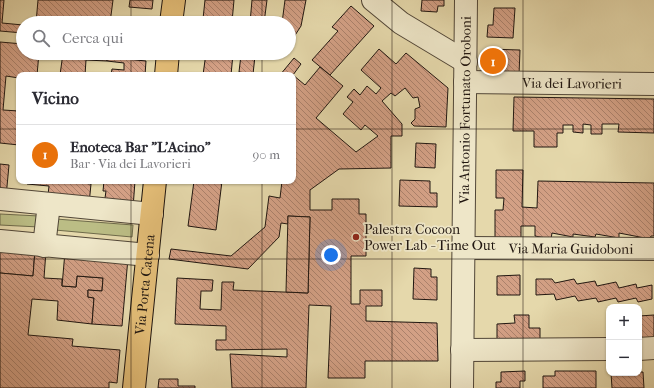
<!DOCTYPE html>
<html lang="it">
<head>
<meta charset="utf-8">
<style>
  :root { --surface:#fff; --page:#f7f7f7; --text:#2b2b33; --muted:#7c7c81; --line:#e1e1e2; --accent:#1a73e8 }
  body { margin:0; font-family:"IM FELL French Canon",serif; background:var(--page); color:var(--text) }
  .controls { position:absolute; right:12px; bottom:12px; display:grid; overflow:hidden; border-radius:8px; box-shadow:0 1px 3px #0004 }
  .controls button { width:36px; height:36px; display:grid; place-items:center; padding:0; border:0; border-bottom:1px solid var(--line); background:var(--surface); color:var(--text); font:20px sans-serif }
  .you { position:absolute; left:331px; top:255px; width:14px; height:14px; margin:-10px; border:3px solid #fff; border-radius:50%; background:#1a73e8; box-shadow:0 0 0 6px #1a73e833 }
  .badge { display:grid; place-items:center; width:26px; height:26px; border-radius:50%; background:var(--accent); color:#fff; font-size:13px; font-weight:700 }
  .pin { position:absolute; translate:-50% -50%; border:2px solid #fff; box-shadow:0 1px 4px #0006 }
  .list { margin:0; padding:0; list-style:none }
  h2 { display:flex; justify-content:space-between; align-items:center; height:52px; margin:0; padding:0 16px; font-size:17px }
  h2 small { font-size:13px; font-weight:400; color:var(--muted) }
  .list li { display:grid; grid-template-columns:26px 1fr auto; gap:12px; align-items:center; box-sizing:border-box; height:60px; padding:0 16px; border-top:1px solid var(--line) }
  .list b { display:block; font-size:15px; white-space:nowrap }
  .list p { margin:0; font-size:13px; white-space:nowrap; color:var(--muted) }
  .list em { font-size:13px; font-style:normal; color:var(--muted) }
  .icon { flex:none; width:22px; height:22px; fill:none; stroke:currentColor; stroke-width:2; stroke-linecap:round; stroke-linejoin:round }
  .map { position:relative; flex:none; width:654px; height:388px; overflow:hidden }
  .search { position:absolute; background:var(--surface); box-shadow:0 1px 3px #0004; left:16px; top:16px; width:280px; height:44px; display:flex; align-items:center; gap:10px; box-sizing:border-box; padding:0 14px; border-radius:22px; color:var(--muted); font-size:15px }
  .panel { position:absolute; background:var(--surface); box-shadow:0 1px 3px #0004; left:16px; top:72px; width:280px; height:112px; border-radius:8px }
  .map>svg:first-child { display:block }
</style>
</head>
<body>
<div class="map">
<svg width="654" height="388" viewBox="0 0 654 388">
  <defs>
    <pattern id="building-back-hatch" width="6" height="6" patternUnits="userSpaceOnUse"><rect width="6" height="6" fill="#d3a085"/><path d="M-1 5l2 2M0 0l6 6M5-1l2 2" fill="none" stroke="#ab816b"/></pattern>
  </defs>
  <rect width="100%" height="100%" fill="#e5d8ab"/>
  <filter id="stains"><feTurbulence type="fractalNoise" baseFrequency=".005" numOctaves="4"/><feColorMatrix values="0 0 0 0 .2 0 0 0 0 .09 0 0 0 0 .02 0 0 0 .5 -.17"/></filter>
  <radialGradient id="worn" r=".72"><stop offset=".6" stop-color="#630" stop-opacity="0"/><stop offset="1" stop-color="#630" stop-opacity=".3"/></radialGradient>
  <g fill="#bbbd85" stroke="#6e6a4a">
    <polygon points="0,214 39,216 39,227 0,225"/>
    <polygon points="56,219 133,225 132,237 55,230"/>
  </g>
  <g fill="url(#building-back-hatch)" stroke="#201610">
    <polygon points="0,0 4,0 2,23 23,25 23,33 0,31"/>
    <polygon points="38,0 113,0 110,23 36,23"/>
    <polygon points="130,0 153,0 152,9 129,7"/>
    <polygon points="205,0 234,0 232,22 203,19"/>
    <polygon points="252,0 267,0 264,23 250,23"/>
    <polygon points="285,0 306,0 301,26 292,40 289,40 289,23 282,23"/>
    <polygon points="422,0 444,0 444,6 438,6 437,12 421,11"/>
    <polygon points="351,6 374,26 330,75 312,60 338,31 332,27"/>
    <polygon points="494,8 515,8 513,38 487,37 488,25 493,25"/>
    <polygon points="0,42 23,44 23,53 39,53 37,75 19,75 19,78 6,76 3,110 19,111 19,145 0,143"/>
    <polygon points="379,49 396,64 406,53 448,88 446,127 414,126 411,123 415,119 415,109 420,107 418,97 413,98 405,88 395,96 391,93 382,101 402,124 402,136 391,136 391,168 339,169 310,190 310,210 332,210 332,199 359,199 359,214 366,214 366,256 351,256 351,304 360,304 360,290 382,290 382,306 366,306 366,321 437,323 438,361 365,361 365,378 328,378 331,306 309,305 306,388 232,388 230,354 287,357 287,349 216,350 216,340 226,340 226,326 175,324 177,278 213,280 212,291 201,291 200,309 221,310 222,282 234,282 233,290 308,293 310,217 288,216 288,224 281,223 279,237 248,269 169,259 171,249 231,256 265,227 269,196 280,198 282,181 293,181 293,75 305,85 320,67 343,86 316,118 356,152 378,136 365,125 361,130 343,114 353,102 347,97 354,89 360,95 367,86 376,94 381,88 361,70"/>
    <polygon points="488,49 520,50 519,75 487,73"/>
    <polygon points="63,53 108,53 107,61 86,60 85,75 60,75"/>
    <polygon points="206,53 233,54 231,75 203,75"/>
    <polygon points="108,54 126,55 126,59 146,61 145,75 111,75 112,69 124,70 124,63 107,61"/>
    <polygon points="241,55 255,56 253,74 239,72"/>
    <polygon points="294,58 301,64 293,75 280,75"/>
    <polygon points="514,97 654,99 654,133 618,132 619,124 602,124 602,134 591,134 591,125 583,124 583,133 573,132 573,125 563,125 563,133 557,133 557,147 534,147 534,131 513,131"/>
    <polygon points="416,143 436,144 435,168 415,167"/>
    <polygon points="0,164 9,165 6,197 0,196"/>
    <polygon points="496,170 523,170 522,207 537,208 538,181 654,183 654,236 651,236 650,239 619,233 619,238 596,234 595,237 573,234 573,237 552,233 551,239 535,236 535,226 521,226 521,241 495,241 495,210 503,210 504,198 496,198"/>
    <polygon points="400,180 430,181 430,193 437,193 437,207 399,206"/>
    <polygon points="27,181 64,181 91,184 89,204 48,195 49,186 27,184"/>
    <polygon points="104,181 135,181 133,208 104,205 106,191 103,191"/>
    <polygon points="194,181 222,181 216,230 188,226"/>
    <polygon points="288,216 310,217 308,293 286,292"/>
    <polygon points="0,247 35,250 33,276 0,273"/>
    <polygon points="35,250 46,251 44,278 62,279 62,286 76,287 77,276 103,278 102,291 88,290 88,297 94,298 92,324 57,320 58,301 32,299 28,335 73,339 72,346 120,350 117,383 109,382 109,388 0,388 0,273 33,276"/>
    <polygon points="65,252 128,258 122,326 92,324 94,298 88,297 88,290 102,291 103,278 77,276 76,287 62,286"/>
    <polygon points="414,268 431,269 431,277 437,277 437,300 413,299"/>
    <polygon points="520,275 520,295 497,295 497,276"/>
    <polygon points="536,279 552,279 555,283 574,279 577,284 595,281 597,286 616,282 619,288 636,284 637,288 652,285 652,299 638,302 636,298 618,302 616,298 598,302 596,298 578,301 575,296 556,300 554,294 536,295"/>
    <polygon points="514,315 529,315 529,328 540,328 540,343 497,344 497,324 515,323"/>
    <polygon points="654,315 654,339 639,340 639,316"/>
    <polygon points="525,371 525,381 520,381 520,388 496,388 496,382 501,382 501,372"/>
    <polygon points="555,371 596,371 596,388 543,388 543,376 555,376"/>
    <polygon points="639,372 643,372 644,388 612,388 611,373"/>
    <polygon points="159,379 178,379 178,386 195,386 195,388 158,388"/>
  </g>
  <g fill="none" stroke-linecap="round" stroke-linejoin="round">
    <defs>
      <g id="minor">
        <polyline points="373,0 401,23 466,62"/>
        <path id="s1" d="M465,82l189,2"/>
        <polyline points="0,199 152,214"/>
        <polyline points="0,241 148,255"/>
        <polyline points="44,246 49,204"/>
        <path id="s2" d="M464,248l190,1"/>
        <polyline points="639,349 654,348"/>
        <polyline points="462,350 609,349"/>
        <path id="s3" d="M462,388l4,-388"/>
      </g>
      <g id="major">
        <polyline points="171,23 174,0"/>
        <polyline points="166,75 168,53"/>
        <path id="s4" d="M134,388l21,-207"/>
      </g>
    </defs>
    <use href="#minor" stroke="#514637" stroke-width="24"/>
    <use href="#major" stroke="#201610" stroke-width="24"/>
    <use href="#minor" stroke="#eee6c8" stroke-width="22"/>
    <use href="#major" stroke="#e2bc76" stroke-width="22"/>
  </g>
  <path fill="none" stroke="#201610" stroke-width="1" stroke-opacity="0.55" d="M131,0v23M262,0v23M392,0v388M523,0v388M131,53v22M262,53v22M0,129h19M293,129h361M131,181v207M262,181v207M0,259h654"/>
  <circle fill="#8f2418" stroke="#eee6c8" stroke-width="1.5" cx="356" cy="237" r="4"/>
  <g text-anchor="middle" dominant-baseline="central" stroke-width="3.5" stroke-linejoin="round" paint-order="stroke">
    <g font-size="14" fill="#201610" stroke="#eee6c8">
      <text stroke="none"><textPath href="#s1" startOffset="107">Via dei Lavorieri</textPath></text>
      <text stroke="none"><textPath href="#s3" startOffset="278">Via Antonio Fortunato Oroboni</textPath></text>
      <text stroke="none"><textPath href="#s2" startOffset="107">Via Maria Guidoboni</textPath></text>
      <text stroke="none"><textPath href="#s4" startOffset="104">Via Porta Catena</textPath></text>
    </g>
    <g font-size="14" fill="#201610" stroke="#eee6c8" text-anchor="start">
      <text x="364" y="229">Palestra Cocoon<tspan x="364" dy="16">Power Lab - Time Out</tspan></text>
    </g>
  </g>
  <rect width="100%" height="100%" filter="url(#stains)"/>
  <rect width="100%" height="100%" fill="url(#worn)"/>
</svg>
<div class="controls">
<button>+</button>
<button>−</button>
</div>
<div class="you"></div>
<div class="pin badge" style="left:493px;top:61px;background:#e8710a">1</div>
<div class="search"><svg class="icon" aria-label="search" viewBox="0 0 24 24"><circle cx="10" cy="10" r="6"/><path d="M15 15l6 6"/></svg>Cerca qui</div>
<section class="panel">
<h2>Vicino<small></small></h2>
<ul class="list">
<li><span class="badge" style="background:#e8710a">1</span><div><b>Enoteca Bar &quot;L'Acino&quot;</b><p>Bar · Via dei Lavorieri</p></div><em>90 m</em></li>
</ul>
</section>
</div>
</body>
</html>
